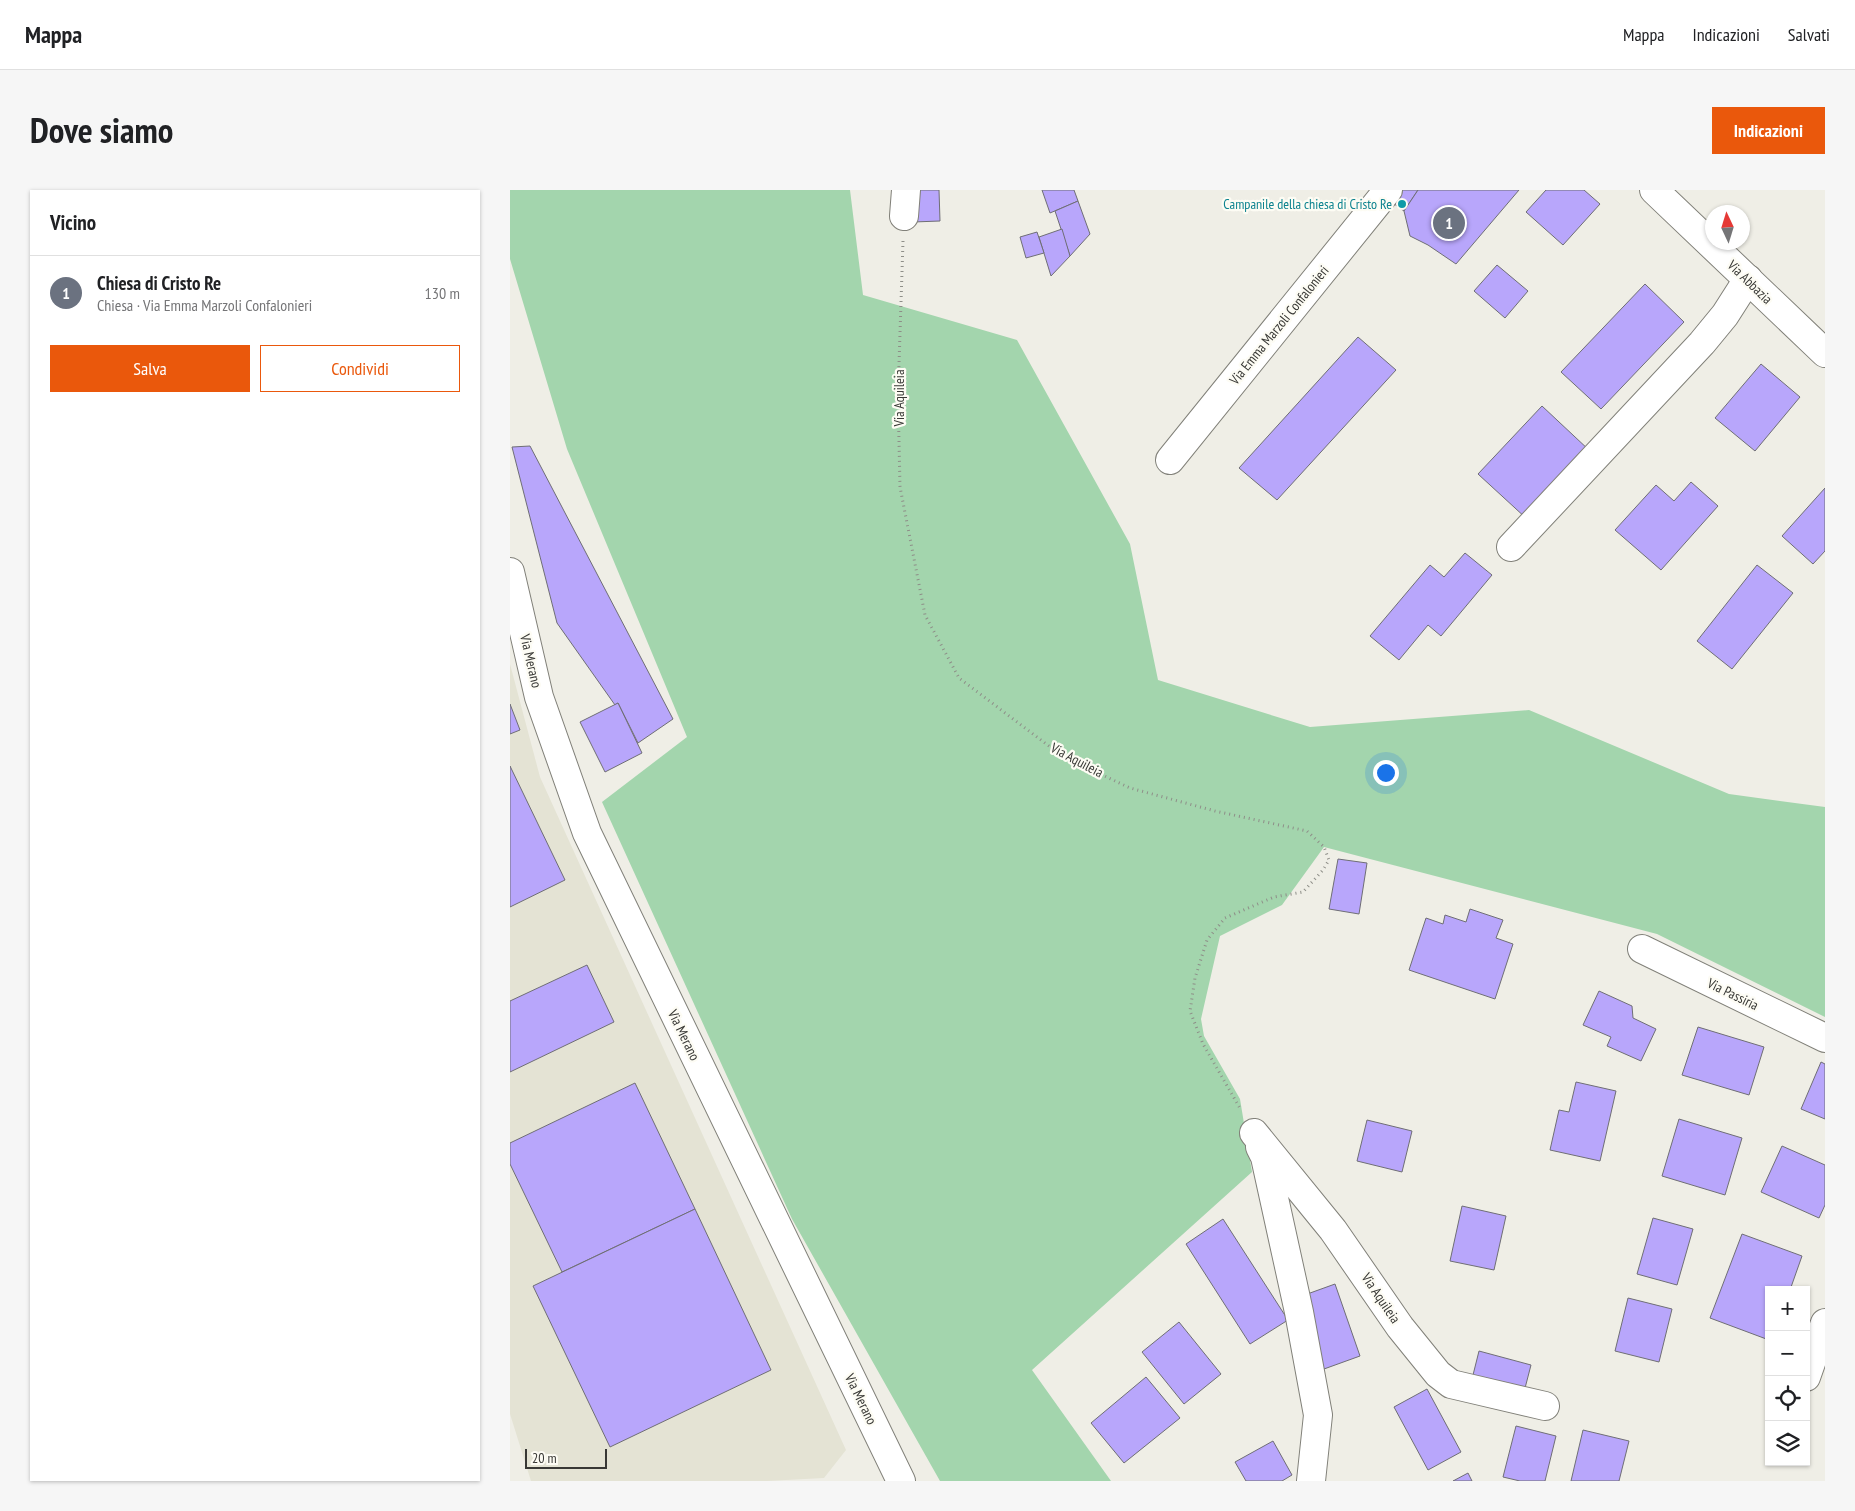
<!DOCTYPE html>
<html lang="it">
<head>
<meta charset="utf-8">
<style>
  :root { --surface:#fff; --page:#f6f6f6; --text:#202124; --muted:#757577; --line:#e0e0e0; --accent:#ea580c }
  body { margin:0; font-family:"PT Sans Narrow",sans-serif; background:var(--page); color:var(--text) }
  .controls { position:absolute; right:15px; bottom:15px; display:grid; overflow:hidden; border-radius:0px; box-shadow:0 1px 4px #0004 }
  .controls button { width:45px; height:45px; display:grid; place-items:center; padding:0; border:0; border-bottom:1px solid var(--line); background:var(--surface); color:var(--text); font:25px sans-serif }
  .compass { position:absolute; left:1195px; top:15px; width:45px; height:45px; border-radius:50%; background:var(--surface); box-shadow:0 1px 4px #0004; rotate:356deg }
  .scale { position:absolute; left:15px; bottom:12px; width:82px; box-sizing:border-box; padding-left:5px; border:2px solid #383835; border-top:0; font-size:14px; line-height:18px; white-space:nowrap; color:#383835; -webkit-text-stroke:4px #fdfcf4; paint-order:stroke }
  .you { position:absolute; left:875px; top:582px; width:18px; height:18px; margin:-12px; border:4px solid #fff; border-radius:50%; background:#1a73e8; box-shadow:0 0 0 8px #1a73e833 }
  .badge { display:grid; place-items:center; width:32px; height:32px; border-radius:50%; background:var(--accent); color:#fff; font-size:16px; font-weight:700 }
  .pin { position:absolute; translate:-50% -50%; border:2px solid #fff; box-shadow:0 1px 5px #0006 }
  .list { margin:0; padding:0; list-style:none }
  h2 { display:flex; justify-content:space-between; align-items:center; height:65px; margin:0; padding:0 20px; font-size:21px }
  h2 small { font-size:16px; font-weight:400; color:var(--muted) }
  .list li { display:grid; grid-template-columns:32px 1fr auto; gap:15px; align-items:center; box-sizing:border-box; height:75px; padding:0 20px; border-top:1px solid var(--line) }
  .list b { display:block; font-size:19px; white-space:nowrap }
  .list p { margin:0; font-size:16px; white-space:nowrap; color:var(--muted) }
  .list em { font-size:16px; font-style:normal; color:var(--muted) }
  .actions { display:flex; gap:10px; padding:15px 20px }
  .actions a { flex:1; padding:11px 0; border:1px solid var(--accent); border-radius:0px; text-align:center; font-size:18px; color:var(--accent) }
  .actions .main { background:var(--accent); color:#fff }
  .icon { flex:none; width:28px; height:28px; fill:none; stroke:currentColor; stroke-width:2; stroke-linecap:round; stroke-linejoin:round }
  .map { position:relative; flex:none; width:1315px; height:1291px; overflow:hidden; border-radius:0px }
  header { display:flex; align-items:center; gap:30px; box-sizing:border-box; height:70px; padding:0 25px; background:var(--surface); border-bottom:1px solid var(--line) }
  header strong { font-size:24px }
  nav { display:flex; gap:28px; margin-inline-start:auto; font-size:18px }
  .intro { display:flex; align-items:center; justify-content:space-between; box-sizing:border-box; height:120px; padding:0 30px }
  h1 { margin:0; font-size:35px }
  .button { padding:12px 22px; border-radius:0px; background:var(--accent); color:#fff; font-size:18px; font-weight:700 }
  main { display:flex; gap:30px; padding:0 30px }
  aside { flex:1; background:var(--surface); border-radius:0px; box-shadow:0 1px 4px #0004 }
  .map>svg:first-child { display:block }
</style>
</head>
<body>
<header>
<strong>Mappa</strong>
<nav><a>Mappa</a><a>Indicazioni</a><a>Salvati</a></nav>
</header>
<div class="intro"><h1>Dove siamo</h1><a class="button">Indicazioni</a></div>
<main>
<aside>
<h2>Vicino<small></small></h2>
<ul class="list">
<li><span class="badge" style="background:#6b7280">1</span><div><b>Chiesa di Cristo Re</b><p>Chiesa · Via Emma Marzoli Confalonieri</p></div><em>130 m</em></li>
</ul>
<div class="actions"><a class="main">Salva</a><a>Condividi</a></div>
</aside>
<div class="map">
<svg width="1315" height="1291" viewBox="0 0 1315 1291">
  <rect width="100%" height="100%" fill="#efeee6"/>
  <polygon fill="#e4e3d4" points="0,474 30,587 336,1260 314,1288 257,1291 21,1291 0,1224"/>
  <polygon fill="#a3d5ad" points="0,0 340,0 353,105 507,150 620,354 648,490 800,537 1019,520 1219,604 1315,617 1315,827 1147,744 814,657 772,715 710,746 691,829 694,846 730,909 742,982 522,1180 601,1291 430,1291 282,1029 92,612 177,547 57,259 0,69"/>
  <g fill="#b8a6fb" stroke="#6f6e75">
    <polygon points="403,0 429,0 430,31 403,32"/>
    <polygon points="532,0 564,0 568,11 540,23"/>
    <polygon points="882,0 908,0 894,21 876,8"/>
    <polygon points="908,0 1009,0 946,74 918,55 900,46 894,21"/>
    <polygon points="1036,0 1074,0 1090,14 1053,55 1016,22"/>
    <polygon points="568,11 580,44 560,66 545,21"/>
    <polygon points="552,39 560,66 541,86 529,47"/>
    <polygon points="527,42 534,63 516,68 510,47"/>
    <polygon points="987,75 1018,101 995,128 964,101"/>
    <polygon points="1135,94 1174,132 1091,219 1051,182"/>
    <polygon points="848,147 886,180 767,310 729,278"/>
    <polygon points="1251,174 1290,207 1245,261 1205,228"/>
    <polygon points="1032,216 1080,261 1017,329 968,284"/>
    <polygon points="20,256 163,529 128,553 108,513 105,515 47,433 2,257"/>
    <polygon points="1181,292 1208,316 1151,380 1105,340 1146,295 1164,311"/>
    <polygon points="1315,298 1315,361 1303,374 1272,346"/>
    <polygon points="955,363 982,385 931,446 918,435 889,470 860,446 920,375 934,387"/>
    <polygon points="1247,375 1283,403 1222,479 1187,451"/>
    <polygon points="108,513 132,563 95,582 70,532"/>
    <polygon points="0,514 10,540 0,544"/>
    <polygon points="0,576 55,690 0,717"/>
    <polygon points="828,669 857,673 849,724 819,719"/>
    <polygon points="960,719 993,730 986,748 1003,754 985,809 899,780 916,728 933,734 935,725 956,732"/>
    <polygon points="77,775 104,832 0,882 0,811"/>
    <polygon points="1089,801 1122,816 1123,828 1146,839 1131,871 1097,856 1101,847 1073,835"/>
    <polygon points="1188,837 1254,857 1239,905 1172,885"/>
    <polygon points="1311,872 1315,874 1315,929 1291,919"/>
    <polygon points="1066,892 1106,901 1090,971 1040,960 1049,920 1059,922"/>
    <polygon points="125,893 185,1019 52,1082 0,974 0,953"/>
    <polygon points="1169,929 1232,948 1215,1005 1152,986"/>
    <polygon points="857,930 902,941 892,982 847,971"/>
    <polygon points="1272,956 1315,975 1315,1015 1309,1028 1251,1002"/>
    <polygon points="952,1016 996,1026 984,1080 940,1071"/>
    <polygon points="185,1019 261,1180 100,1257 23,1096"/>
    <polygon points="1143,1028 1183,1039 1167,1095 1127,1084"/>
    <polygon points="713,1029 778,1130 740,1154 676,1054"/>
    <polygon points="1232,1044 1292,1066 1280,1100 1259,1100 1259,1150 1200,1128"/>
    <polygon points="825,1094 850,1166 814,1179 789,1107"/>
    <polygon points="1118,1108 1162,1119 1149,1172 1105,1161"/>
    <polygon points="669,1132 711,1184 674,1214 632,1162"/>
    <polygon points="969,1161 1021,1175 1014,1202 962,1189"/>
    <polygon points="636,1187 670,1228 614,1273 581,1233"/>
    <polygon points="917,1199 951,1262 918,1280 884,1217"/>
    <polygon points="1006,1236 1046,1246 1035,1291 1010,1291 993,1287"/>
    <polygon points="1073,1240 1119,1251 1109,1291 1061,1291"/>
    <polygon points="763,1251 782,1285 772,1291 736,1291 725,1272"/>
    <polygon points="958,1283 962,1291 943,1291"/>
  </g>
  <g fill="none" stroke-linecap="round" stroke-linejoin="round">
    <defs>
      <g id="minor">
        <polyline points="1144,0 1315,163"/>
        <polyline points="394,26 396,0"/>
        <polyline points="660,270 878,0"/>
        <polyline points="1001,357 1192,153 1215,125 1238,89"/>
        <polyline points="0,382 29,507 77,643 391,1291"/>
        <polyline points="1132,759 1315,848"/>
        <polyline points="744,943 823,1040 890,1137 928,1184 941,1194 1035,1216"/>
        <polyline points="750,957 755,967 789,1122 808,1225 801,1291"/>
        <polyline points="1296,1187 1315,1133"/>
      </g>
    </defs>
    <use href="#minor" stroke="#818079" stroke-width="30"/>
    <polyline stroke="#8e8e88" stroke-width="3" stroke-dasharray="1 4" stroke-linecap="butt" points="393,51 388,205 390,297 415,425 449,488 552,566 620,598 705,621 797,641 814,657 819,670 813,680 793,702 764,707 715,728 697,750 685,788 680,821 693,854 731,920"/>
    <use href="#minor" stroke="#fff" stroke-width="28"/>
  </g>
  <circle fill="#0f9aa8" stroke="#fdfcf4" stroke-width="2" cx="892" cy="14" r="5"/>
  <g text-anchor="middle" dominant-baseline="central" stroke-width="4.5" stroke-linejoin="round" paint-order="stroke">
    <g font-size="14" fill="#0d838f" stroke="#fdfcf4" text-anchor="end">
      <text x="882" y="14">Campanile della chiesa di Cristo Re</text>
    </g>
    <g font-size="14" fill="#383835" stroke="#fdfcf4">
      <text transform="translate(1240 92) rotate(44)">Via Abbazia</text>
      <text transform="translate(769 135) rotate(-51)">Via Emma Marzoli Confalonieri</text>
      <text transform="translate(389 208) rotate(-90)">Via Aquileia</text>
      <text transform="translate(21 471) rotate(77)">Via Merano</text>
      <text transform="translate(567 570) rotate(28)">Via Aquileia</text>
      <text transform="translate(1223 804) rotate(26)">Via Passiria</text>
      <text transform="translate(174 845) rotate(64)">Via Merano</text>
      <text transform="translate(871 1108) rotate(56)">Via Aquileia</text>
      <text transform="translate(351 1209) rotate(64)">Via Merano</text>
    </g>
  </g>
</svg>
<div class="controls">
<button>+</button>
<button>−</button>
<button><svg class="icon" aria-label="locate" viewBox="0 0 24 24"><circle cx="12" cy="12" r="6"/><path d="M12 2v4M12 18v4M2 12h4M18 12h4"/></svg></button>
<button><svg class="icon" aria-label="layers" viewBox="0 0 24 24"><path d="M12 4l9 5-9 5-9-5zM3 14l9 5 9-5"/></svg></button>
</div>
<svg class="compass" viewBox="-18 -18 36 36"><path d="M0-13l5 13h-10z" fill="#e53935"/><path d="M0 13l5-13h-10z" fill="#757577"/></svg>
<div class="scale">20 m</div>
<div class="you"></div>
<div class="pin badge" style="left:939px;top:33px;background:#6b7280">1</div>
</div>
</main>
</body>
</html>
